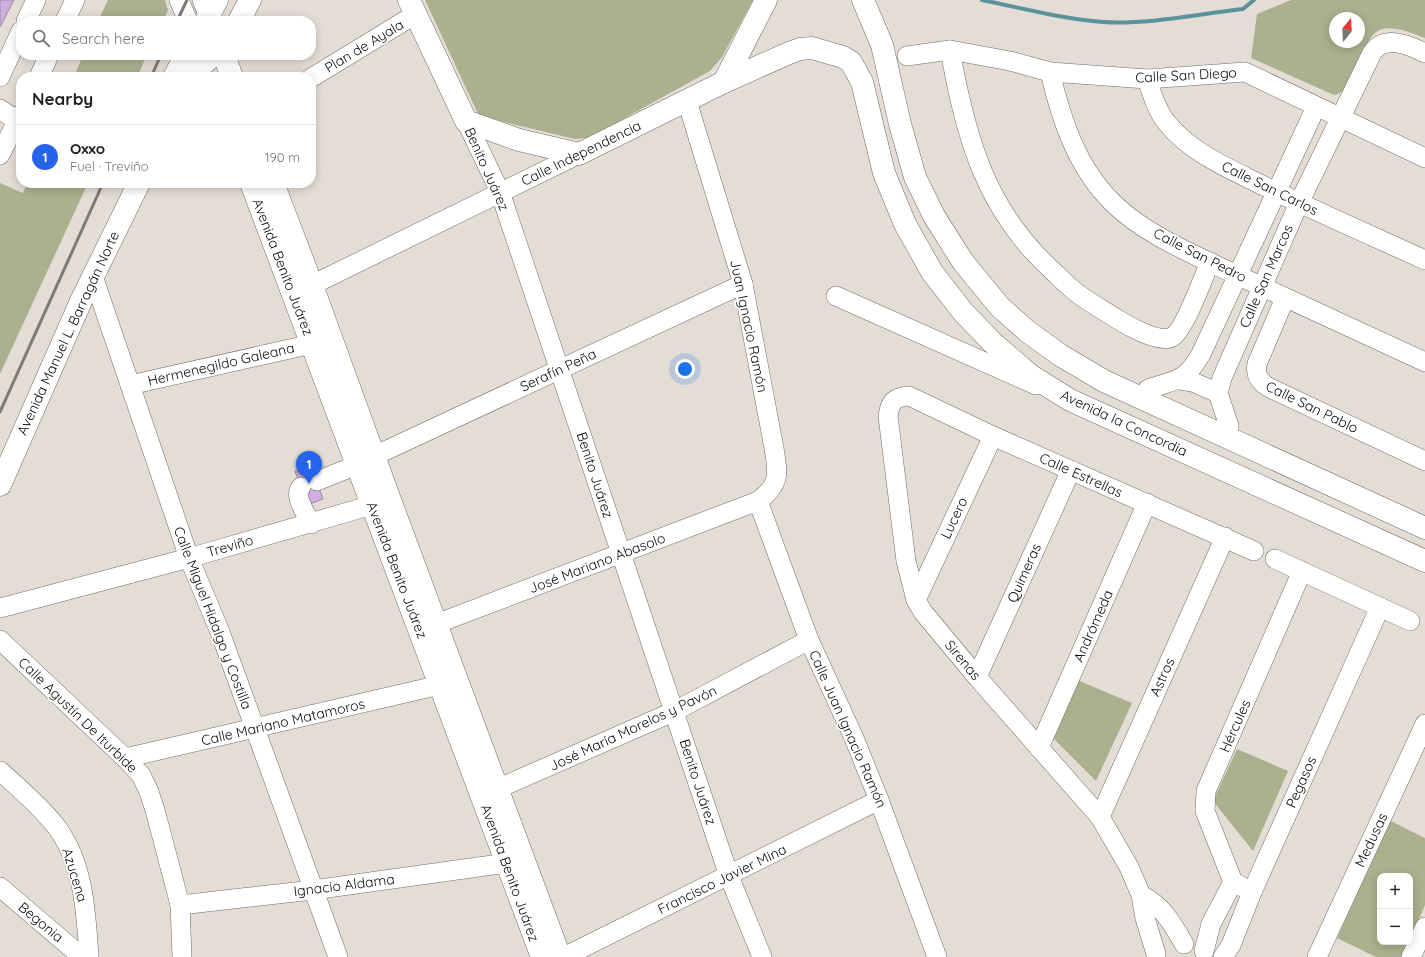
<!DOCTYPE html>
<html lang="en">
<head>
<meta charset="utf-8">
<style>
  :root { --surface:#fff; --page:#f6f6f6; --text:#222; --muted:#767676; --line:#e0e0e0; --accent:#2563eb }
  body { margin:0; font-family:Quicksand,sans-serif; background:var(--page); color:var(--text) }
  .controls { position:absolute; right:12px; bottom:12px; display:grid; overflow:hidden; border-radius:8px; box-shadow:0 2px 10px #0003 }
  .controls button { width:36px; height:36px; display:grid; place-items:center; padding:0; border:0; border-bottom:1px solid var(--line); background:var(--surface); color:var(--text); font:20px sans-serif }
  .compass { position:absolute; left:1329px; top:12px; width:36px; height:36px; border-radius:50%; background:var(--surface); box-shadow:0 2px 10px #0003; rotate:18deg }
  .you { position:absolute; left:685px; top:369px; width:14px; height:14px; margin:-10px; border:3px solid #fff; border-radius:50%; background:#1a73e8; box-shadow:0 0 0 6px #1a73e833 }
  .badge { display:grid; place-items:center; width:26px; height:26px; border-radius:50%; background:var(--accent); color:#fff; font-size:13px; font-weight:700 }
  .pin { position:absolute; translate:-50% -33px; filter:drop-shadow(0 1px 2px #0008) }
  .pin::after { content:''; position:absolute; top:21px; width:14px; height:12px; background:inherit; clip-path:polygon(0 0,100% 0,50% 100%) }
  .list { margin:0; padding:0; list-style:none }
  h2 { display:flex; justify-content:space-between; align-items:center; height:52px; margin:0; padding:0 16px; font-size:17px }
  h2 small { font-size:13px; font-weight:400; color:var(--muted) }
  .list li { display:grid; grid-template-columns:26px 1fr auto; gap:12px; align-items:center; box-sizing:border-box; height:64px; padding:0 16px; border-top:1px solid var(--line) }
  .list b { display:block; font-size:15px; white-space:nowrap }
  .list p { margin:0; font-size:13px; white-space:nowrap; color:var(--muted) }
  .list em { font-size:13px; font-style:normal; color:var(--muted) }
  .icon { flex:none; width:22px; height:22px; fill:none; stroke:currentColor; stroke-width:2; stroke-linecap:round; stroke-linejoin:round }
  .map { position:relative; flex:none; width:1425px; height:957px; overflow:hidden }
  .search { position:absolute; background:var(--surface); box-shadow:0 2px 10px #0003; left:16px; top:16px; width:300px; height:44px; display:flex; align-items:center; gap:10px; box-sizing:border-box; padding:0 14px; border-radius:16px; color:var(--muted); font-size:15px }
  .panel { position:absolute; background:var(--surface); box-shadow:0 2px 10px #0003; left:16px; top:72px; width:300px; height:116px; border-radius:16px }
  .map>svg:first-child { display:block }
</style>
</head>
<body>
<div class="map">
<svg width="1425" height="957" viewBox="0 0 1425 957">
  <rect width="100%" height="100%" fill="#e4ddd5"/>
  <g fill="#abb18f" fill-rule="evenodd">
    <polygon points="108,0 165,0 168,10 163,21 98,21"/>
    <polygon points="425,0 753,0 722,57 710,71 594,135 586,138 575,139 479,116"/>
    <path d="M1291,0h134v38c-65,-27 -50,6 -77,46 -4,6 -7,10 -14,11l-83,-37 6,-44zM1335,18h24v24h-24z"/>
    <polygon points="83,55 147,55 137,77 74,77"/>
    <polygon points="0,183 23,193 27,183 88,183 0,374"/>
    <polygon points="1077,680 1132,703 1096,781 1052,737"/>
    <polygon points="1237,749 1288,771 1253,851 1213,801"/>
    <polygon points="1389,820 1425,838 1425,905 1410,940 1410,876 1380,876 1380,942 1409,942 1403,957 1376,957 1337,938"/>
  </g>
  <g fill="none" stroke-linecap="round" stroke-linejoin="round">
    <path stroke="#5b929c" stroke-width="4" d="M982,0c40,8 80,19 121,22 44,3 96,-8 140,-13l11,-9"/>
  </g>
  <g fill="#d0aee2" stroke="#969199">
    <polygon points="0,0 14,0 0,27"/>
    <polygon points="311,465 323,499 307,505 295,471"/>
  </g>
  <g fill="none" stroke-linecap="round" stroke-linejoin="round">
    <defs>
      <g id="minor">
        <polyline points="179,0 188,21"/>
        <polyline points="202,0 209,17"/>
        <polyline points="26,21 36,0"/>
        <polyline points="65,21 75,0"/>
        <path d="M950,50c16,89 36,162 106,224 8,8 16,16 25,22 11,8 24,15 36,23 11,7 43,25 55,18 12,-6 32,-61 38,-75"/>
        <polyline points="907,56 950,50 1010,61 1050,72 1147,79 1245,72 1425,158"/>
        <path d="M1050,72c11,47 27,96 63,131 33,33 87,54 128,74 61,28 123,57 184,85"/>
        <polyline points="0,77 21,31"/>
        <polyline points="39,77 49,55"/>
        <polyline points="311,78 416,14"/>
        <path d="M1147,79c5,15 10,32 20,44 23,29 61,45 93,61 55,27 110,51 165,76"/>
        <polyline points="0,109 17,121 21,114"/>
        <polyline points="466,121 500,192 729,876 762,957"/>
        <polyline points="0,155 17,121"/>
        <polyline points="93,276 189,558 220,632 338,957"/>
        <polyline points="312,285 579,154"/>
        <polyline points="836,296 1036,385"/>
        <path d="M1285,298l-28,66c-2,11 2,17 11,23l157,74"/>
        <polyline points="1180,380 1193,382 1218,393"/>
        <polyline points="130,385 312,344"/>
        <path d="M1143,400l5,-11c29,-10 36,-6 53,-35l115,-247"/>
        <path d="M1225,436l4,-10 -11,-33 4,-15 77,-175 73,-150c12,-19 37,-8 53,0"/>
        <polyline points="374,456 743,284"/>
        <polyline points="317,481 357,465"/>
        <path d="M301,487c-8,9 6,28 10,37"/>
        <polyline points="758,501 809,640 854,738 879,800 937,957"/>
        <polyline points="1275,559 1410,621"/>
        <polyline points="916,600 993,436"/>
        <polyline points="0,608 189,558 386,501"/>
        <path d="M436,624l322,-123c23,-17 20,-27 16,-53l-31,-164 -56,-183"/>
        <polyline points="0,640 125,758 141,775 149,792 155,810 180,905 182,957"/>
        <polyline points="977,677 1071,470"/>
        <polyline points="1039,748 1147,503"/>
        <polyline points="125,758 440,685"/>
        <path d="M0,771c19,17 39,34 55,54 29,37 31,87 34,132"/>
        <polyline points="497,789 675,711 809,640"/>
        <polyline points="1100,817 1225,537"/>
        <polyline points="0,887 82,957"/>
        <polyline points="1252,892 1233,882 1205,811 1206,791 1302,571"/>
        <path d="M1141,895c22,11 31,28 43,49"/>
        <polyline points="180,905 313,890 507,863"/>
        <polyline points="1204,951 1211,924 1233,882"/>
        <path d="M1156,954l-11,-36 -4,-23 -12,-28 -29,-50 -123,-140 -54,-65 -7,-12 -10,-39 -18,-145c2,-14 6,-19 21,-20l84,40 261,115"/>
        <polyline points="564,957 879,800"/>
        <polyline points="1223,957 1231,945 1252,892 1380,607"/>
        <polyline points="1317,957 1425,724"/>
        <polyline points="1411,957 1425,927"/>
      </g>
      <g id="major">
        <polyline points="409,0 466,121 519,140 579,154 724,82 789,53 800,49 812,48 843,57 851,62 862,82 884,173 905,224 932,272 963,312 993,343 1030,375 1070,400 1425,561"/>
        <polyline points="863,0 882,45 900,124 915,177 934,216 963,262 1000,307 1027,331 1060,355 1104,381 1425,528"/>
        <polyline points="206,21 217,0"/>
        <polyline points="239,21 250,0"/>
        <polyline points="224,55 232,77"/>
        <polyline points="174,77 186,55"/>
        <polyline points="193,77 204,63 214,55"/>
        <polyline points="724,82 766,0"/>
        <polyline points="251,183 542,957"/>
        <polyline points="273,183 312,285 390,500 560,957"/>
        <polyline points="0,485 81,301 139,183"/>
      </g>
    </defs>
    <use href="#minor" stroke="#726c64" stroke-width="20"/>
    <use href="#major" stroke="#726c64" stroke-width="23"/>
    <use href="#minor" stroke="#fff" stroke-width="19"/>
    <use href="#major" stroke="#fff" stroke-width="22"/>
    <g stroke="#7f7a75" stroke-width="3">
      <polyline points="177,21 187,0"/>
      <polyline points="151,77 161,55"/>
      <polyline points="0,412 103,183"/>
    </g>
  </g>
  <g text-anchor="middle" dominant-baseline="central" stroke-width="3.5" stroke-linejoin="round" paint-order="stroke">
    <g font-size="14" fill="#0d0b08" stroke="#fff">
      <text transform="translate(364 46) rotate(-31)">Plan de Ayala</text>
      <text transform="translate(1186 75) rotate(-3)">Calle San Diego</text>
      <text transform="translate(581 153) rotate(-26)">Calle Independencia</text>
      <text transform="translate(487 169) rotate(66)">Benito Juárez</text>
      <text transform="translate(1270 188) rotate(26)">Calle San Carlos</text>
      <text transform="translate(1200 255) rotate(27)">Calle San Pedro</text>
      <text transform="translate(283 267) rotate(69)">Avenida Benito Juárez</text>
      <text transform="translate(1266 276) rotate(-66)">Calle San Marcos</text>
      <text transform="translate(749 326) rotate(78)">Juan Ignacio Ramón</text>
      <text transform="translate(68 333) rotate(-65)">Avenida Manuel L. Barragán Norte</text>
      <text transform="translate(221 364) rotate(-13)">Hermenegildo Galeana</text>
      <text transform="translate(558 370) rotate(-25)">Serafín Peña</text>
      <text transform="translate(1312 407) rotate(26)">Calle San Pablo</text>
      <text transform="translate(1124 423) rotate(25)">Avenida la Concordia</text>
      <text transform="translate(595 475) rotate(72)">Benito Juárez</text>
      <text transform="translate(1081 475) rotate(24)">Calle Estrellas</text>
      <text transform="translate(954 518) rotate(-65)">Lucero</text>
      <text transform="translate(230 546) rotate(-16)">Treviño</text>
      <text transform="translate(597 563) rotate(-21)">José Mariano Abasolo</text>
      <text transform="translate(397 570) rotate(69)">Avenida Benito Juárez</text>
      <text transform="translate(1024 573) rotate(-66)">Quimeras</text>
      <text transform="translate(213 618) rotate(69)">Calle Miguel Hidalgo y Costilla</text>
      <text transform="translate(1093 626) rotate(-66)">Andrómeda</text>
      <text transform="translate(963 660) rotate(50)">Sirenas</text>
      <text transform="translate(1162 677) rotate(-66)">Astros</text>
      <text transform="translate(78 715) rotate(44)">Calle Agustín De Iturbide</text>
      <text transform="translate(283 722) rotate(-13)">Calle Mariano Matamoros</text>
      <text transform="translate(1235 726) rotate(-66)">Hércules</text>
      <text transform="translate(633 728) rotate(-25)">José María Morelos y Pavón</text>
      <text transform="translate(848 729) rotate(66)">Calle Juan Ignacio Ramón</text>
      <text transform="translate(698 782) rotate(72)">Benito Juárez</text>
      <text transform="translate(1301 782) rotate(-66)">Pegasos</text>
      <text transform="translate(1371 840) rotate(-65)">Medusas</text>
      <text transform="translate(510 873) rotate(70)">Avenida Benito Juárez</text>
      <text transform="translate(75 875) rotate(73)">Azucena</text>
      <text transform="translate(722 879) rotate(-26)">Francisco Javier Mina</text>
      <text transform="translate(344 885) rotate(-7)">Ignacio Aldama</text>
      <text transform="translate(41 922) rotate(40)">Begonia</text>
    </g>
  </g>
</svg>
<div class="controls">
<button>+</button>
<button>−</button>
</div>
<svg class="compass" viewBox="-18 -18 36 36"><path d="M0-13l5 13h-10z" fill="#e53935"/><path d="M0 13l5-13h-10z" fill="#767676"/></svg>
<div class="you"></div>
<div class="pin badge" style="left:309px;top:484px">1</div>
<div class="search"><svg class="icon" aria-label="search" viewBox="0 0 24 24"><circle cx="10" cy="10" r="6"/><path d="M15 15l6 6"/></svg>Search here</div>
<section class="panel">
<h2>Nearby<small></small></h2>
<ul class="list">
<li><span class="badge">1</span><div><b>Oxxo</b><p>Fuel · Treviño</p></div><em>190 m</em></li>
</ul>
</section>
</div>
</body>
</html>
